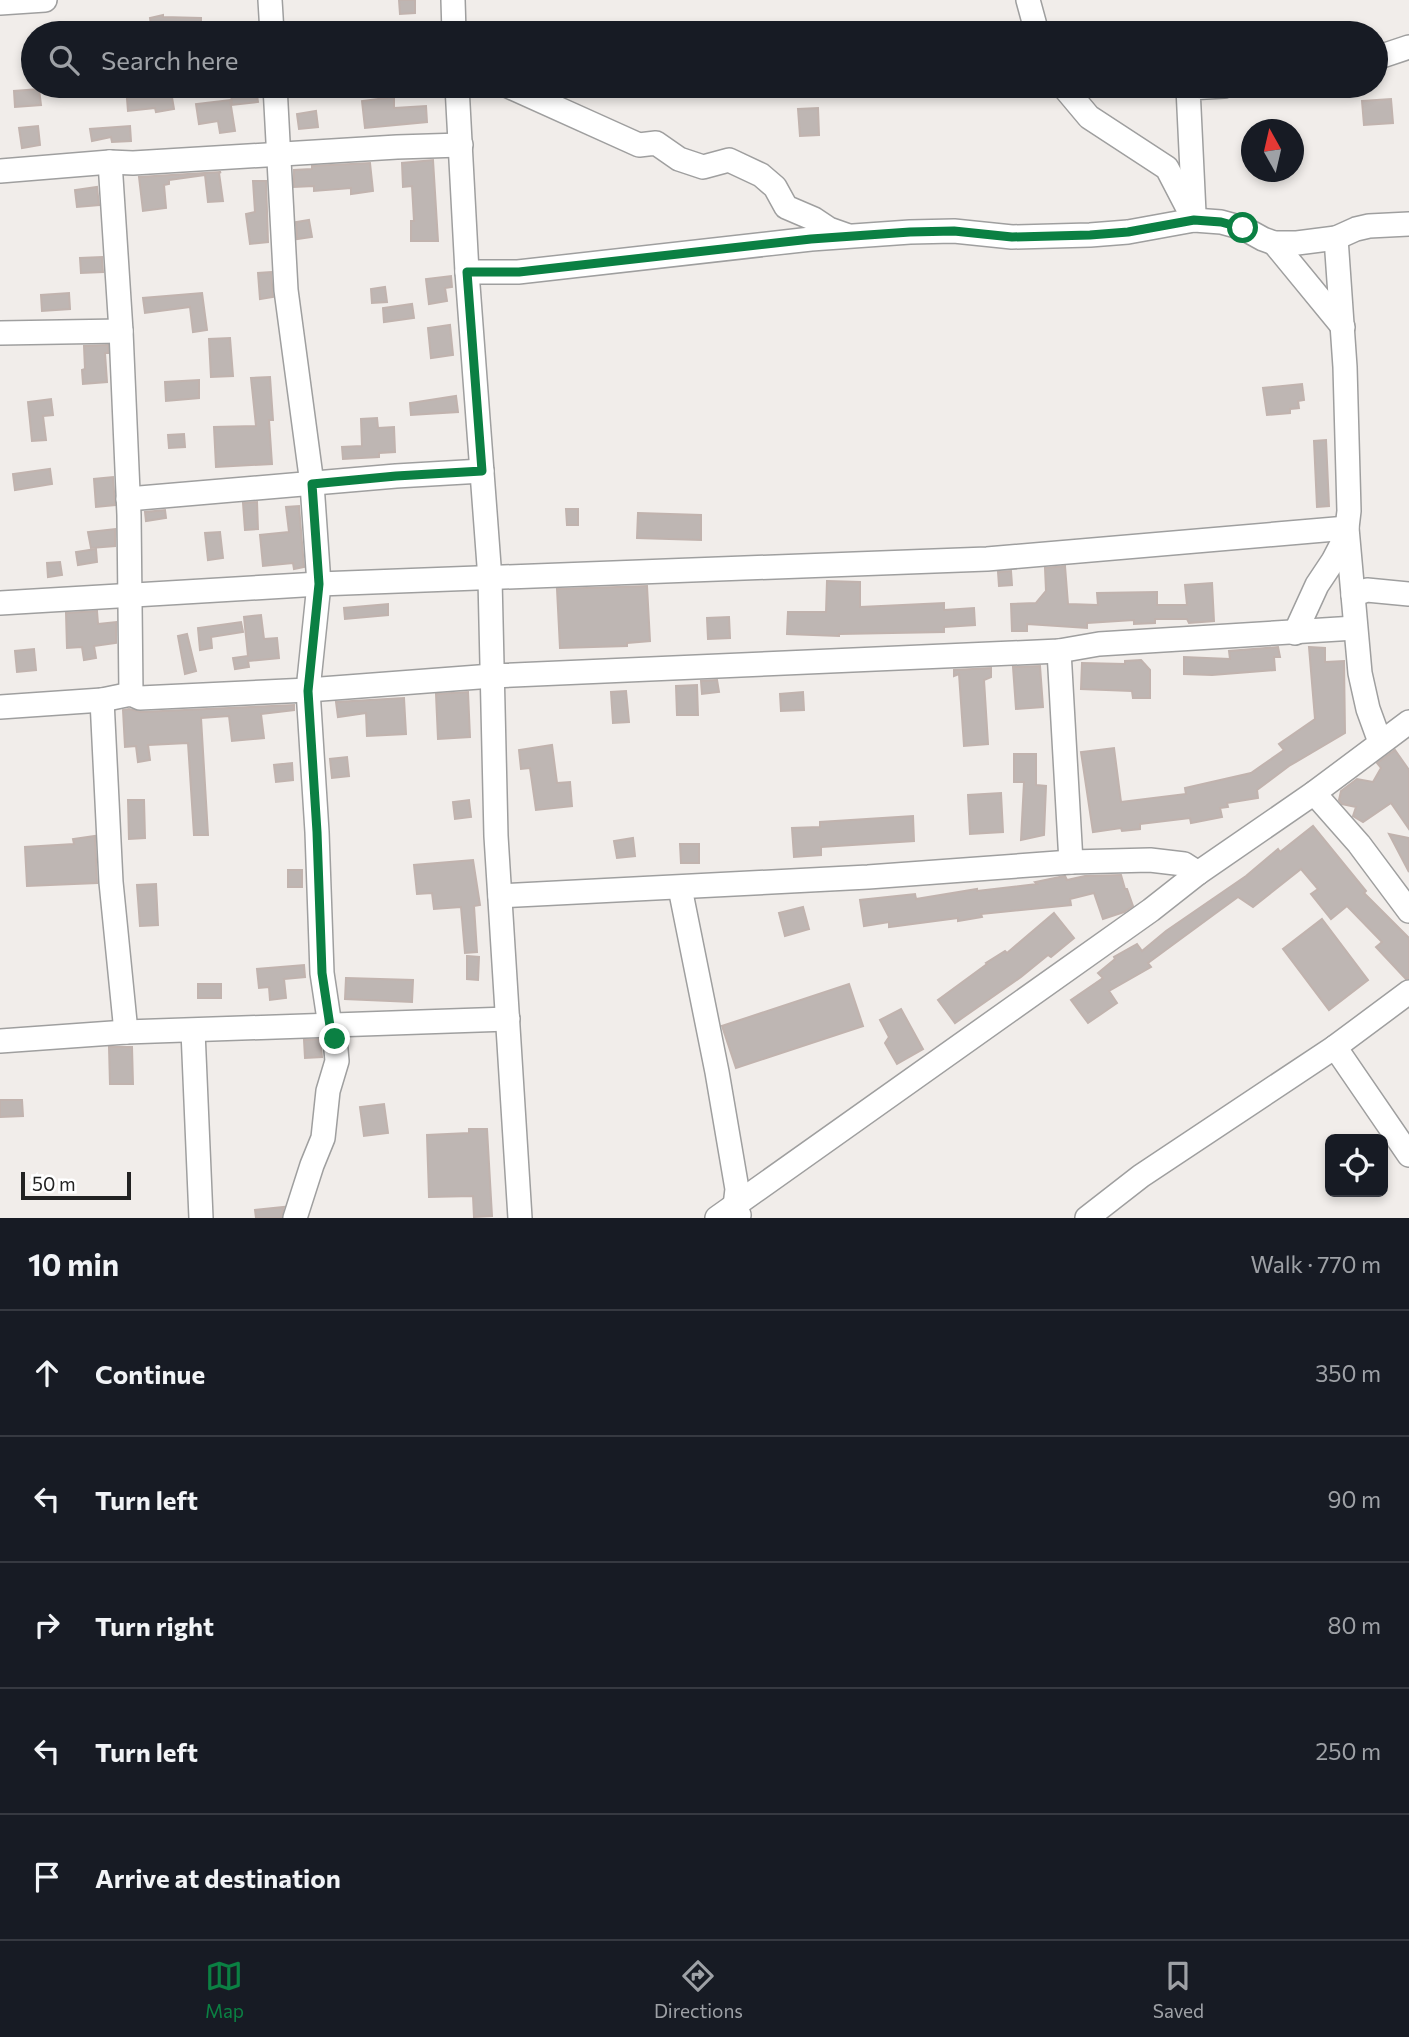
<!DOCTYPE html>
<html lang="en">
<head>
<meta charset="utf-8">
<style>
  :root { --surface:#171b24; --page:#20242c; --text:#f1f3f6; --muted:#9ea1a6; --line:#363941; --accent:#0b8043 }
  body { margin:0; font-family:Commissioner,sans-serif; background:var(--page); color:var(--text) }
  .controls { position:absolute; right:21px; bottom:21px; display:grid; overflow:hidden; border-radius:10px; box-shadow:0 4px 10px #0003 }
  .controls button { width:63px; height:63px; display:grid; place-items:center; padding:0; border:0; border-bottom:2px solid var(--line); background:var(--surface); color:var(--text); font:35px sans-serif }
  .compass { position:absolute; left:1241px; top:119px; width:63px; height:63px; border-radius:50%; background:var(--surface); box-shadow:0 4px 10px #0003; rotate:352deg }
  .scale { position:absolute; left:21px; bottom:18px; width:110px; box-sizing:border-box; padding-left:7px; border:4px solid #222; border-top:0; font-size:19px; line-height:24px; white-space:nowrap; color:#222; -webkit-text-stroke:5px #fff; paint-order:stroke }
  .stop { position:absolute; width:21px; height:21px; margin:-16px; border:5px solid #0b8043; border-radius:50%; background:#fff }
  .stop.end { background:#0b8043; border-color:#fff; box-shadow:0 2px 7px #0008 }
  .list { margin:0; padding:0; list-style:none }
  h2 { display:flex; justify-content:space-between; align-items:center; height:91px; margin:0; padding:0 28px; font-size:30px }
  h2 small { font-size:23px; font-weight:400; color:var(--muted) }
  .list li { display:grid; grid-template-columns:46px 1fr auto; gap:21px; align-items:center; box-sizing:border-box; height:126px; padding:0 28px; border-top:2px solid var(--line) }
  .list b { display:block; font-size:26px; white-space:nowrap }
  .list em { font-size:23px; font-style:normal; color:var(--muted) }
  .icon { flex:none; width:38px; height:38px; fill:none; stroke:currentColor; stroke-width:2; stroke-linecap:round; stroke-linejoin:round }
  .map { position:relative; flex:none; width:1409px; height:1218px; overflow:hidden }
  .search { position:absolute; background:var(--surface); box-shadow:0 4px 10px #0003; left:21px; right:21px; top:21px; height:77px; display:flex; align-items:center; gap:18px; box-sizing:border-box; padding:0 24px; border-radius:38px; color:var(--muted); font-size:26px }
  .sheet { height:721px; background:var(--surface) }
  nav { display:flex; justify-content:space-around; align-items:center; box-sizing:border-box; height:98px; border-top:2px solid var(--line); background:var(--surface); font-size:19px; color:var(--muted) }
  nav a { display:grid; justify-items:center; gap:4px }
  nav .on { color:var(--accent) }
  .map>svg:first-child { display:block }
</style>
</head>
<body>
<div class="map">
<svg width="1409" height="1218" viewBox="0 0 1409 1218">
  <rect width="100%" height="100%" fill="#f1edea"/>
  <g fill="#beb6b3" stroke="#c1b3ae" stroke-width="2">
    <polygon points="399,0 415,0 415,13 400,14"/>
    <polygon points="163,15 163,17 201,18 201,24 190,26 190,33 176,33 176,28 152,32 150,18"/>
    <polygon points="126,86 170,86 174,109 156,112 155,108 128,111"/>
    <polygon points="39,89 41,105 15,107 14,91"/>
    <polygon points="256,89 258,102 232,105 231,92"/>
    <polygon points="394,97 394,108 426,106 427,122 365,128 362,101"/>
    <polygon points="1391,99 1393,123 1364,125 1362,101"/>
    <polygon points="230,100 235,131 220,133 218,121 199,124 196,104"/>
    <polygon points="818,108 819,135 800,136 798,109"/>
    <polygon points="316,111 318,127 299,129 297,114"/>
    <polygon points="38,126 40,145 22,148 19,128"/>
    <polygon points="130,126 131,141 112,142 111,137 92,141 90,129"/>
    <polygon points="433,160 438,241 411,241 411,221 414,221 412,186 403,187 402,163"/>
    <polygon points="370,163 373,191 351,194 351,188 314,191 314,186 294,187 294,170 312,169 312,166"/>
    <polygon points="221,172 219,173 223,201 208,202 205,175 169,180 169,184 164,185 166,208 143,211 139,177"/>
    <polygon points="253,181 266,181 268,242 250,244 246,214 255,212"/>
    <polygon points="97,187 99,205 77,207 75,190"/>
    <polygon points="309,220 312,237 297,239 296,222"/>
    <polygon points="102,257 103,272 81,273 80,258"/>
    <polygon points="271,272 273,297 260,299 258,273"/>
    <polygon points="451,276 452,287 445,288 447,301 429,304 426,279"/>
    <polygon points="385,287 387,302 372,303 371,289"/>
    <polygon points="69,293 70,309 42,311 41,295"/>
    <polygon points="202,293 207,330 193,332 190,307 145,313 143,298"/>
    <polygon points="412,304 414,318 384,322 383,308"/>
    <polygon points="450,325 453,355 431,358 428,328"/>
    <polygon points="230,338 233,376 211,377 209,339"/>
    <polygon points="108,345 108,353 105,353 107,382 83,384 82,370 85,369 84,346"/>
    <polygon points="270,377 273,420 269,420 272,464 216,467 214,427 256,426 251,378"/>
    <polygon points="199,380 199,398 166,401 165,382"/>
    <polygon points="1302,384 1304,400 1298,401 1299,408 1290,409 1290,413 1267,415 1263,388"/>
    <polygon points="456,396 458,412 411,415 410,403"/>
    <polygon points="51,399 53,415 43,416 46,440 32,441 28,402"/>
    <polygon points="377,418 378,428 394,427 395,452 379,453 379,457 343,459 342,447 362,446 361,419"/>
    <polygon points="184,434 185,447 169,448 168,435"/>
    <polygon points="1326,440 1329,506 1317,507 1314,441"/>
    <polygon points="50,469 52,484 15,490 13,474"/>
    <polygon points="113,477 115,505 96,507 94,479"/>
    <polygon points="257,502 258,529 245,530 243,503"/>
    <polygon points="299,506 304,567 294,569 293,563 263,566 260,535 289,532 286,507"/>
    <polygon points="566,509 578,509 578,525 567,525"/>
    <polygon points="165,510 166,518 146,521 145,512"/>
    <polygon points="638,513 701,515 701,540 637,538"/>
    <polygon points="115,529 115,546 91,548 88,532"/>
    <polygon points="220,532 223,558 208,560 205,533"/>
    <polygon points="96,549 97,562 78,565 76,552"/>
    <polygon points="60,562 62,575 48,577 47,563"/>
    <polygon points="1065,566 1068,604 1098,605 1097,593 1157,592 1157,605 1187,605 1185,585 1212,583 1214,621 1189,623 1187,619 1155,619 1155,623 1134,624 1134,620 1087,623 1087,628 1027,624 1027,631 1012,631 1011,604 1036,603 1046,591 1045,568"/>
    <polygon points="1011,571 1012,585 999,586 998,572"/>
    <polygon points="827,581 860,582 860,607 944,603 944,610 974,608 975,625 944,627 944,632 839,634 839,636 787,634 788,612 826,612"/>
    <polygon points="647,586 650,641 627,643 627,646 560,648 557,589"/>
    <polygon points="388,604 388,615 345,619 344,608"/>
    <polygon points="97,611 98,624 116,622 116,643 94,646 96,658 84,660 82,647 67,648 66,613"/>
    <polygon points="261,615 264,639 277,638 279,658 248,661 249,667 235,669 233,658 248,656 244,617"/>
    <polygon points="729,617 730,638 708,639 707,618"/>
    <polygon points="241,622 243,632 211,637 212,648 200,650 198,628"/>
    <polygon points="187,634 196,671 185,674 178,636"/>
    <polygon points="1278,647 1280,657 1274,657 1275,670 1212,675 1184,674 1184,657 1230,659 1229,651"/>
    <polygon points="1309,647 1325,648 1325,662 1344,661 1345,733 1289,766 1257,790 1258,798 1227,803 1228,807 1220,808 1222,817 1191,823 1190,818 1140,824 1140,829 1122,831 1121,828 1093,832 1081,752 1114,748 1121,802 1186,794 1185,788 1251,773 1284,750 1279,744 1315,719"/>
    <polygon points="34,649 36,670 17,672 15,651"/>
    <polygon points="1141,660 1150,670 1150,698 1133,698 1132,691 1081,689 1082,663 1125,664 1125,661"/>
    <polygon points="1040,666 1043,707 1016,709 1013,667"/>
    <polygon points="991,668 991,677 984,680 988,744 964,746 959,674 954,676 954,670"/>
    <polygon points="717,680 719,692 702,694 701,681"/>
    <polygon points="697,685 698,715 677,715 676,686"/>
    <polygon points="626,691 629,722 613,723 611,692"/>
    <polygon points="468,692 470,737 438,739 436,694"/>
    <polygon points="803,692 804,710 781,711 780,694"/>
    <polygon points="404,698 406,734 367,736 366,713 338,717 336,702"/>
    <polygon points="294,705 294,710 261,714 264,738 232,741 229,716 201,718 208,835 194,835 188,743 148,745 150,760 138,762 136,746 125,747 123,710 129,709 141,712"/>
    <polygon points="552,745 557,783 570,782 572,806 536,810 530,768 521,769 519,750"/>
    <polygon points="1395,750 1409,770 1409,829 1391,803 1363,822 1353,816 1356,807 1342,804 1339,800 1341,791 1357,779 1373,782 1381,768 1377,763"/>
    <polygon points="1014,754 1036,754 1036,785 1046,786 1044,835 1021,840 1024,782 1014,782"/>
    <polygon points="347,757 349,776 332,778 330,759"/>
    <polygon points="292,763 293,780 276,782 274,765"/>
    <polygon points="1001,793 1003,832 970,834 968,795"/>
    <polygon points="128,800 144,800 145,838 129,839"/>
    <polygon points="469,800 471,817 455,819 453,802"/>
    <polygon points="913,816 914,841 821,847 821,855 794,857 792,828 820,827 820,822"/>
    <polygon points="1313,826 1366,891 1364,893 1409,938 1409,978 1406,979 1376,947 1382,942 1347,906 1331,919 1311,894 1318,889 1301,869 1253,907 1238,897 1216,913 1148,963 1151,967 1109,991 1117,1003 1088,1023 1071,1000 1103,978 1098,973 1115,959 1114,957 1137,944 1142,951 1166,931 1246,876 1278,849 1280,852"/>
    <polygon points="1389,834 1409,838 1409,872"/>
    <polygon points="95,836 97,883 27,886 25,847 74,844 73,839"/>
    <polygon points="633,838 635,856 617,858 614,841"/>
    <polygon points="680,844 699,844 699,863 681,863"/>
    <polygon points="473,860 480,905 474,906 477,952 465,953 461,907 434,909 432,893 417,894 414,865"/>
    <rect x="288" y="870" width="14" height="17"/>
    <polygon points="1121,875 1125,889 1127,889 1133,906 1124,912 1103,919 1094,893 1070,899 1071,905 981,914 982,917 958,921 958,918 889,927 889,922 864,926 860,900 915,894 916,899 977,889 977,891 1037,884 1035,882 1065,876 1067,880 1085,876"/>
    <polygon points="156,884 158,925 140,926 137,885"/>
    <polygon points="803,907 809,929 785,936 779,913"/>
    <polygon points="1054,913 1074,938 1051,957 1048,955 1021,977 955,1023 938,1000 987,964 986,963 1005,951 1007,953"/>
    <polygon points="1322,919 1368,980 1329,1010 1283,949"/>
    <polygon points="467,956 479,957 478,980 467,979"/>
    <polygon points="304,965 305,977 284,979 286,998 270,1000 269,987 259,988 257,969"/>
    <polygon points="346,978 413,980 412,1002 345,999"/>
    <rect x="198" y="984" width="23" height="14"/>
    <polygon points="849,984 863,1026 736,1068 722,1026"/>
    <polygon points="901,1009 923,1049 897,1064 885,1043 889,1037 880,1020"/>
    <polygon points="320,1039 322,1057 305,1058 304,1040"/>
    <polygon points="109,1047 132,1047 133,1084 110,1084"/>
    <polygon points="0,1100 22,1100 23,1116 0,1117"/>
    <polygon points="384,1104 388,1133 364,1136 360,1107"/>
    <polygon points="469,1129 487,1129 492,1216 474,1217 473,1196 429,1197 427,1135 469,1133"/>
    <polygon points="284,1207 281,1218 256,1218 255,1210"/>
  </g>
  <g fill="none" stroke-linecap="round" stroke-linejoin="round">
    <defs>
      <g id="minor">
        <polyline points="270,0 272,33"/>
        <polyline points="453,0 454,33"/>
        <polyline points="1028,0 1037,33"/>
        <polyline points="0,3 45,0"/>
        <polyline points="1376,58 1409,47"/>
        <polyline points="275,86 286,290 312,484 319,584 308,690 317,832 322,973 330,1026 335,1039 337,1061 328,1091 323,1138 312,1165 295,1218"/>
        <polyline points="457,86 467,272 490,579 496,836 520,1218"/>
        <polyline points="508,86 639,145 656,143 679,159 703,167 729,160 761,175 775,187 786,207 814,219 829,229 846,235"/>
        <polyline points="1063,86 1089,117 1167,168 1194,220"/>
        <polyline points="110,162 121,331 129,515 131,694"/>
        <polyline points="0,171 110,162 133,163 397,147 461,145"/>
        <polyline points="1194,213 1188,88 1224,86"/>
        <polyline points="1336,238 1345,367 1349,511 1347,528 1360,673 1368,709 1380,742"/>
        <polyline points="1274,243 1343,327"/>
        <polyline points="467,272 518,272 811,239 910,232 954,231 1012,237 1090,235 1128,232 1194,220 1221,222 1243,228 1263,239 1274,243 1297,243 1336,238 1356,229 1369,226 1409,224"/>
        <polyline points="0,333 121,331"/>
        <polyline points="128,499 396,476 482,471"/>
        <polyline points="1353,595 1367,590 1409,594"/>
        <polyline points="0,603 319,584 987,559 1347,528"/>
        <polyline points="1295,633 1317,585 1333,561 1347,534"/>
        <polyline points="1059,651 1071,862"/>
        <polyline points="102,700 111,882 126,1032"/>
        <polyline points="0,707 102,700 131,694 140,698 308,690 492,676 1059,651 1099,644 1355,628"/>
        <polyline points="1314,793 1359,844 1409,911"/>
        <polyline points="680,888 717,1072 737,1189 735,1206 739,1215"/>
        <polyline points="500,896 868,877 1071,862 1150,860 1184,864 1198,873"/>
        <polyline points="193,1031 201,1218"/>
        <polyline points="0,1041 126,1032 508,1019"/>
        <polyline points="1335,1047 1409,1155"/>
        <polyline points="717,1218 1151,910 1198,873 1314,793 1409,722"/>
        <polyline points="1087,1218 1141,1176 1335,1047 1409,992"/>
      </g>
    </defs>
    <use href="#minor" stroke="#9f9f9f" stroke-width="26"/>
    <use href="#minor" stroke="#fff" stroke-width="23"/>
  </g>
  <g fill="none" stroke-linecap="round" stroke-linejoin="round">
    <polyline stroke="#0b8043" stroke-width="9" points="335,1039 330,1026 322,973 317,832 308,691 319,584 312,484 396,476 482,471 467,272 519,272 811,239 910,232 954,231 1012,237 1090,235 1128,232 1194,220 1221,222 1243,228"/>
  </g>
</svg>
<div class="controls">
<button><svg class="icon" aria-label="locate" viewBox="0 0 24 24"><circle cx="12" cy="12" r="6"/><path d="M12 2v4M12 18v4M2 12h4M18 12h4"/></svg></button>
</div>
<svg class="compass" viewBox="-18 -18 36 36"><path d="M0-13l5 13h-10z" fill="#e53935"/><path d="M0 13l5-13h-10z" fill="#9ea1a6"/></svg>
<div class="scale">50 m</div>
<div class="stop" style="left:1243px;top:228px"></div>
<div class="stop end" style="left:335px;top:1039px"></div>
<div class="search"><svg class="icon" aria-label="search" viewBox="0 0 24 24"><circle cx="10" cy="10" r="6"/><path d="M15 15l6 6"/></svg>Search here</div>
</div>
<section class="sheet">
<h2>10 min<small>Walk · 770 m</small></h2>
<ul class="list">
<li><svg class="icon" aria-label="ahead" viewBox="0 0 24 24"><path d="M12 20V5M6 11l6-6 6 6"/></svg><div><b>Continue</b></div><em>350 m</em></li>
<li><svg class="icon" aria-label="left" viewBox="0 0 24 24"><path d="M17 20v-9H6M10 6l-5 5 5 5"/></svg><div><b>Turn left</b></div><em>90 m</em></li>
<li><svg class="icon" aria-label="right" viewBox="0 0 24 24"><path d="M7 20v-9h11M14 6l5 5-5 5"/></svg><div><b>Turn right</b></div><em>80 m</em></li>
<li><svg class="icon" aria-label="left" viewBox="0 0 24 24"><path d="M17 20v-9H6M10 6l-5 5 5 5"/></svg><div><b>Turn left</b></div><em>250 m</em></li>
<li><svg class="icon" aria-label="arrive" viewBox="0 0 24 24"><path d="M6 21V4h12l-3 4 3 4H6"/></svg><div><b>Arrive at destination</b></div></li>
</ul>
</section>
<nav>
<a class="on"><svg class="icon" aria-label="map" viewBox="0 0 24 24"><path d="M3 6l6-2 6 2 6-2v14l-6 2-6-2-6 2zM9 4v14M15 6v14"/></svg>Map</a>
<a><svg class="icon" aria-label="directions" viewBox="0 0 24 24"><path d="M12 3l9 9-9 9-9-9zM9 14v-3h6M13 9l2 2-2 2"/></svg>Directions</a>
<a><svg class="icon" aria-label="saved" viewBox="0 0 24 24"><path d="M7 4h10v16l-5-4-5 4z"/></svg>Saved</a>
</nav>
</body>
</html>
